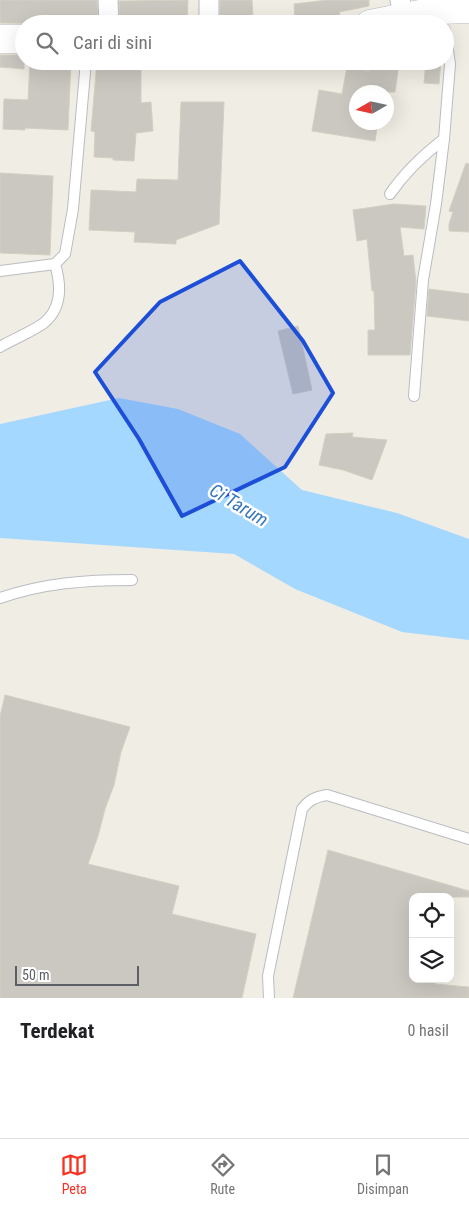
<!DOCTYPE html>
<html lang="id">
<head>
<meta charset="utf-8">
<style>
  :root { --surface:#fff; --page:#f2f2f2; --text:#202124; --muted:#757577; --line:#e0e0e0; --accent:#f83222 }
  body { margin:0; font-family:"Roboto Condensed",sans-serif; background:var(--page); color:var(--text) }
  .controls { position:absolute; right:15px; bottom:15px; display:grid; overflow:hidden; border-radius:10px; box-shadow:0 5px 20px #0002 }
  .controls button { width:45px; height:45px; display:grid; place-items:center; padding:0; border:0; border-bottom:1px solid var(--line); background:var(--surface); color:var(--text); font:25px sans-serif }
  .compass { position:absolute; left:349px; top:85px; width:45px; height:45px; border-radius:50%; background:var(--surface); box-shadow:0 5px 20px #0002; rotate:261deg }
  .scale { position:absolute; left:15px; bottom:12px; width:124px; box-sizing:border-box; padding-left:5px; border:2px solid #5c6066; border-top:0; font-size:14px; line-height:18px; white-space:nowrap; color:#5c6066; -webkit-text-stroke:4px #fff; paint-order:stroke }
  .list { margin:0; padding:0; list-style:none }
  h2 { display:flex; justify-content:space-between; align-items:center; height:65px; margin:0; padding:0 20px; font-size:21px }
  h2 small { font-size:16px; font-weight:400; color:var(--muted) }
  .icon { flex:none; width:28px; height:28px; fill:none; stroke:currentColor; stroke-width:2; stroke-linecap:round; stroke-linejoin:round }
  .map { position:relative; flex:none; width:469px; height:998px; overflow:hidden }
  .search { position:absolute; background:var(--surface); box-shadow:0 5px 20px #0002; left:15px; right:15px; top:15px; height:55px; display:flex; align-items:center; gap:12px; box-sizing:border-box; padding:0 18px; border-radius:28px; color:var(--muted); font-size:19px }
  .sheet { height:140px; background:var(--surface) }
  nav { display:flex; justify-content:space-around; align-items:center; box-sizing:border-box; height:70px; border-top:1px solid var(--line); background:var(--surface); font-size:14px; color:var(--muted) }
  nav a { display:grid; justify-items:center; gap:2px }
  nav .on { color:var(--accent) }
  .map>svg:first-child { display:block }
</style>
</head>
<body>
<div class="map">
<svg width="469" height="998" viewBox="0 0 469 998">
  <rect width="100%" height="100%" fill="#f0ede4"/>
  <polygon fill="#a5d8ff" points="119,398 178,409 240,434 302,490 397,513 469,539 469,640 402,632 295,589 234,554 0,538 0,424"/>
  <g fill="#cbc8c1" stroke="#d5cfc2">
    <polygon points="0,0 97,0 98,24 0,23"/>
    <polygon points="188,0 187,24 120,24 119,1"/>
    <polygon points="220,0 252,0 253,16 220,18"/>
    <polygon points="327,0 369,0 369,6 339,12 340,16 313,21 313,24 295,24 294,4"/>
    <polygon points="0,55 24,55 24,69 0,67"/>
    <polygon points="30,61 71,61 68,130 25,128 25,130 3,129 4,99 28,100"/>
    <polygon points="97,61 119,63 119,61 141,61 141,103 151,102 153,131 136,133 134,161 113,160 113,158 94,157 95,132 91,131"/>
    <polygon points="371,61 397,61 398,71 395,92 356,92 356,122 378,122 375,141 312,131 319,90 342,94 347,67 369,71"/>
    <polygon points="426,61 441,61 439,84 424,83"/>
    <polygon points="181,102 224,102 219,224 176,240 176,244 134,242 135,232 89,230 91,190 136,192 137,179 178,180"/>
    <polygon points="466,163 469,164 469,232 449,231 449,224 453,212 449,211"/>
    <polygon points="0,173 53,176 50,255 0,253"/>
    <polygon points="394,204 426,206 424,229 400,227 404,256 413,255 416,282 410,355 368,355 368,330 375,330 374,291 372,291 367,239 357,241 353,210"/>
    <polygon points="429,289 469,294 469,321 427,316"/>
    <polygon points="298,326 312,390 293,394 278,331"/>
    <polygon points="353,433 352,437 387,440 372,480 343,470 319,465 326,434"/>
    <polygon points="5,695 130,727 121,752 114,785 105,809 98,836 88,864 179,886 172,914 256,934 242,998 0,998 0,716"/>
    <polygon points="328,850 469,891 469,897 413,897 413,979 436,979 435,984 469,987 469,998 293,998"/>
  </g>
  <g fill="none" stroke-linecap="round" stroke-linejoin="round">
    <defs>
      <g id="lane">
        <path d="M390,194c15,-22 33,-39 54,-55"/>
        <polyline points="0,271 55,264 65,254 73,209 86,61"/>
        <path d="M0,347c11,-7 36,-17 45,-25 17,-15 16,-38 10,-58"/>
        <polyline points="414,396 423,280 436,204 444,139 450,64 445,30"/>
        <path d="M0,598c44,-15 85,-18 132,-18"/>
        <path d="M269,998l-1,-22 34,-167c7,-9 13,-12 25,-14l142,44"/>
      </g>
      <g id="street">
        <polyline points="108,0 109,24"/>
        <polyline points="209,0 209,24"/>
        <polyline points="400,0 404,17"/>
      </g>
      <g id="secondary">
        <polyline points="370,24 440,10 469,9"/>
        <polyline points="0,39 24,39"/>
      </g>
    </defs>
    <use href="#lane" stroke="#b9bcc1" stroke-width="12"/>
    <use href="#street" stroke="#b9bcc1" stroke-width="21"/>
    <use href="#secondary" stroke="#b9bdc3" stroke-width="29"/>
    <use href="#lane" stroke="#fff" stroke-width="10"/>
    <use href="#street" stroke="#fff" stroke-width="19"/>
    <use href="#secondary" stroke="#fff" stroke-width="28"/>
  </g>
  <path fill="#1d4ed8" fill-opacity="0.2" stroke="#1d4ed8" stroke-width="4" stroke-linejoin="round" d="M240,261l63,80 30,52 -48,74 -103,49 -43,-77 -44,-67 65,-70z"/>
  <g text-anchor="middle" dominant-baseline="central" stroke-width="5" stroke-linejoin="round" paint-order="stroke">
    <g font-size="19" font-style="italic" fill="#3878ba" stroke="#fff">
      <text transform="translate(239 505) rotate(31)">Ci Tarum</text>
    </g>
  </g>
</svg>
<div class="controls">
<button><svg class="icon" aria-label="locate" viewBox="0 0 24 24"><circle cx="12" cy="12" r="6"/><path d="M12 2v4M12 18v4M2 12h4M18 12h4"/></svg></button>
<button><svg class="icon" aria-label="layers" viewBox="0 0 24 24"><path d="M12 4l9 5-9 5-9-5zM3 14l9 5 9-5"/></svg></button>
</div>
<svg class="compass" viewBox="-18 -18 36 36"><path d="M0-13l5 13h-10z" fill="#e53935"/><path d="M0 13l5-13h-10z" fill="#757577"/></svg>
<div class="scale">50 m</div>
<div class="search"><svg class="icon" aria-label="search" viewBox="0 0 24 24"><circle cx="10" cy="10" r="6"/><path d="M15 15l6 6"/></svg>Cari di sini</div>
</div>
<section class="sheet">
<h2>Terdekat<small>0 hasil</small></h2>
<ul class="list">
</ul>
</section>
<nav>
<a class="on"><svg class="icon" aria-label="map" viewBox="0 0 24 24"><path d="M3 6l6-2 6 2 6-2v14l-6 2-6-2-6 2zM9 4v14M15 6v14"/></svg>Peta</a>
<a><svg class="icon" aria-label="directions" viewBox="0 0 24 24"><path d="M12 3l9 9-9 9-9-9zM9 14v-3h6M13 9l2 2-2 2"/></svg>Rute</a>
<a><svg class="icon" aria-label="saved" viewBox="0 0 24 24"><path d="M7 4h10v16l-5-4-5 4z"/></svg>Disimpan</a>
</nav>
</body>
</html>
